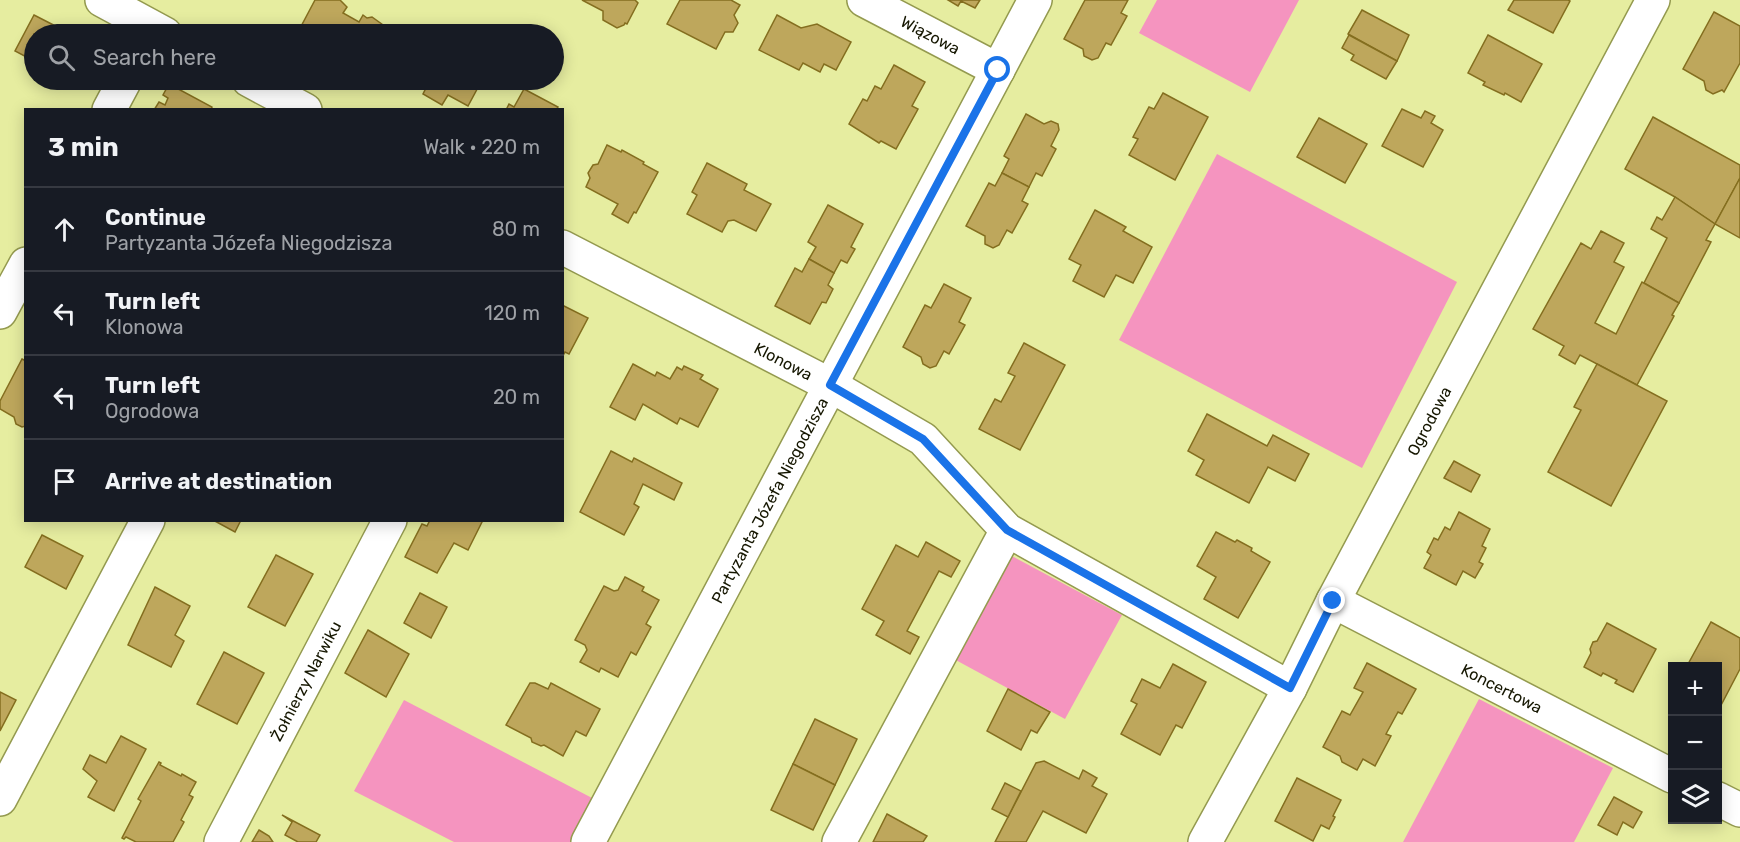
<!DOCTYPE html>
<html lang="en">
<head>
<meta charset="utf-8">
<style>
  :root { --surface:#171b24; --page:#242831; --text:#f1f3f6; --muted:#9ea1a6; --line:#363941 }
  body { margin:0; font-family:Rubik,sans-serif; background:var(--page); color:var(--text) }
  .controls { position:absolute; right:18px; bottom:18px; display:grid; overflow:hidden; border-radius:0px; box-shadow:0 3px 15px #0003 }
  .controls button { width:54px; height:54px; display:grid; place-items:center; padding:0; border:0; border-bottom:2px solid var(--line); background:var(--surface); color:var(--text); font:30px sans-serif }
  .stop { position:absolute; width:18px; height:18px; margin:-14px; border:4px solid #1a73e8; border-radius:50%; background:#fff }
  .stop.end { background:#1a73e8; border-color:#fff; box-shadow:0 2px 6px #0008 }
  .list { margin:0; padding:0; list-style:none }
  h2 { display:flex; justify-content:space-between; align-items:center; height:78px; margin:0; padding:0 24px; font-size:26px }
  h2 small { font-size:20px; font-weight:400; color:var(--muted) }
  .list li { display:grid; grid-template-columns:39px 1fr auto; gap:18px; align-items:center; box-sizing:border-box; height:84px; padding:0 24px; border-top:2px solid var(--line) }
  .list b { display:block; font-size:22px; white-space:nowrap }
  .list p { margin:0; font-size:20px; white-space:nowrap; color:var(--muted) }
  .list em { font-size:20px; font-style:normal; color:var(--muted) }
  .icon { flex:none; width:33px; height:33px; fill:none; stroke:currentColor; stroke-width:2; stroke-linecap:round; stroke-linejoin:round }
  .map { position:relative; flex:none; width:1740px; height:842px; overflow:hidden }
  .search { position:absolute; background:var(--surface); box-shadow:0 3px 15px #0003; left:24px; top:24px; width:540px; height:66px; display:flex; align-items:center; gap:15px; box-sizing:border-box; padding:0 21px; border-radius:33px; color:var(--muted); font-size:22px }
  .panel { position:absolute; background:var(--surface); box-shadow:0 3px 15px #0003; left:24px; top:108px; width:540px; height:414px; border-radius:0px }
  .map>svg:first-child { display:block }
</style>
</head>
<body>
<div class="map">
<svg width="1740" height="842" viewBox="0 0 1740 842">
  <rect width="100%" height="100%" fill="#e6eda0"/>
  <g fill="#f594bf">
    <polygon points="1157,0 1299,0 1250,92 1139,33"/>
    <polygon points="1217,154 1457,282 1362,468 1119,340"/>
    <polygon points="1008,554 1122,615 1065,719 952,658"/>
    <polygon points="1479,699 1613,768 1574,842 1403,842"/>
    <polygon points="404,700 594,799 572,842 454,842 354,791"/>
  </g>
  <g fill="#bea75c" stroke="#846e1f" stroke-width="1.5">
    <polygon points="315,0 340,0 347,7 343,13 359,22 363,15 367,18 372,17 390,30 388,34 297,34"/>
    <polygon points="582,0 635,0 638,3 627,24 625,23 624,25 617,28 603,20 603,11"/>
    <polygon points="680,0 731,0 740,5 734,15 738,23 733,32 725,32 716,49 667,24"/>
    <polygon points="948,0 980,0 975,8 961,1 958,6"/>
    <polygon points="1085,0 1128,0 1121,13 1127,16 1111,45 1106,43 1098,58 1092,60 1084,56 1083,49 1064,39"/>
    <polygon points="1514,0 1568,0 1570,1 1553,33 1508,10"/>
    <polygon points="1362,10 1409,35 1397,61 1348,34"/>
    <polygon points="1714,12 1740,26 1740,63 1724,92 1722,90 1713,94 1706,90 1704,81 1683,69"/>
    <polygon points="34,15 71,34 34,34 34,61 15,51"/>
    <polygon points="777,15 801,28 817,24 851,42 836,70 824,64 820,72 803,63 799,70 759,50"/>
    <polygon points="1349,35 1397,61 1386,79 1351,60 1354,55 1342,48"/>
    <polygon points="1488,35 1542,64 1521,102 1505,93 1504,95 1483,85 1485,82 1468,73"/>
    <polygon points="894,65 925,82 912,106 918,109 896,149 881,141 879,143 849,124 863,99 867,101 875,86 881,89"/>
    <polygon points="69,80 85,80 82,86"/>
    <polygon points="430,80 482,80 468,106 448,95 442,105 423,94"/>
    <polygon points="169,84 212,107 211,110 154,110 159,102 165,105 168,98 163,95"/>
    <polygon points="524,89 558,107 556,110 506,110 509,104 514,107"/>
    <polygon points="1163,93 1208,117 1175,180 1129,155 1138,139 1133,137 1149,107 1154,109"/>
    <polygon points="1402,109 1421,118 1425,111 1435,116 1431,123 1443,130 1423,167 1382,146"/>
    <polygon points="1026,114 1044,124 1051,121 1058,124 1059,130 1051,146 1056,149 1042,176 1036,173 1029,187 1002,173 1009,159 1004,156"/>
    <polygon points="1653,117 1740,165 1740,178 1715,224 1675,197 1625,169"/>
    <polygon points="1319,118 1367,144 1345,183 1297,157"/>
    <polygon points="607,145 621,152 622,150 644,162 643,164 658,172 636,213 634,212 628,223 612,214 618,204 586,187 590,178 588,173 593,165 598,164"/>
    <polygon points="707,163 747,184 744,190 771,204 756,231 734,220 728,221 722,232 687,214 697,195 692,192"/>
    <polygon points="1002,173 1029,187 1022,201 1028,204 1012,233 1007,230 999,245 993,248 985,244 985,236 966,226 989,183 995,186"/>
    <polygon points="1740,178 1740,238 1715,224"/>
    <polygon points="1675,197 1715,224 1706,240 1711,242 1679,303 1644,283 1667,238 1651,229 1657,217 1662,220"/>
    <polygon points="828,205 863,224 851,247 855,249 847,263 841,260 834,273 809,259 816,247 808,242"/>
    <polygon points="1095,210 1126,227 1123,231 1152,247 1133,283 1116,275 1104,297 1073,281 1081,265 1069,259"/>
    <polygon points="1601,231 1624,243 1614,262 1624,267 1595,323 1616,334 1642,282 1679,303 1672,315 1674,316 1637,385 1580,355 1575,364 1559,355 1564,346 1533,329 1581,243 1591,249"/>
    <polygon points="809,259 834,273 828,285 833,289 826,303 822,302 810,324 775,306 795,268 802,272"/>
    <polygon points="944,284 971,298 959,322 965,325 949,354 944,351 936,366 930,368 923,364 921,357 903,347 925,305 931,308"/>
    <polygon points="562,305 588,318 569,354 565,352 562,357"/>
    <polygon points="1024,343 1065,365 1020,450 979,429 995,399 1001,402 1015,376 1008,373"/>
    <polygon points="22,359 26,361 26,426 22,427 16,424 14,417 0,409 0,401"/>
    <polygon points="633,364 655,376 657,372 670,379 677,367 682,370 684,366 703,375 700,379 718,389 698,427 680,418 677,424 643,404 635,420 610,407"/>
    <polygon points="1597,364 1667,401 1611,506 1548,472 1581,410 1574,407"/>
    <polygon points="1207,414 1267,446 1273,435 1309,454 1295,481 1268,467 1249,503 1196,475 1204,460 1188,451"/>
    <polygon points="611,451 632,462 634,458 682,483 674,500 643,484 634,504 639,507 624,535 580,512"/>
    <polygon points="1454,461 1480,475 1471,492 1444,478"/>
    <polygon points="1459,512 1490,529 1482,546 1486,548 1479,562 1483,564 1475,578 1463,571 1456,585 1424,568 1431,555 1427,552 1434,538 1438,540 1445,527 1450,530"/>
    <polygon points="213,520 241,520 235,532"/>
    <polygon points="430,520 483,520 468,550 454,543 437,573 405,557 422,524 427,526"/>
    <polygon points="1216,532 1235,542 1237,540 1252,548 1251,551 1270,562 1238,618 1204,599 1216,577 1197,566"/>
    <polygon points="42,535 83,556 66,589 25,567"/>
    <polygon points="926,542 960,561 951,577 939,571 907,631 919,637 910,654 876,635 884,621 862,609 896,545 918,557"/>
    <polygon points="276,555 313,574 285,626 248,607"/>
    <polygon points="625,577 644,587 642,591 659,600 646,624 651,627 636,655 631,652 618,677 601,668 599,672 580,662 587,650 585,645 575,640 604,586 614,591 618,590"/>
    <polygon points="155,587 190,606 175,635 184,641 171,667 128,645"/>
    <polygon points="420,593 447,607 431,638 404,623"/>
    <polygon points="1711,622 1740,638 1740,669 1718,711 1718,666 1687,666"/>
    <polygon points="1607,623 1656,649 1633,692 1615,683 1617,680 1603,673 1601,676 1584,667 1591,653 1590,649 1593,642 1597,641"/>
    <polygon points="368,630 409,654 386,697 345,673"/>
    <polygon points="224,652 264,673 237,724 197,704"/>
    <polygon points="1367,663 1416,689 1402,714 1398,712 1386,734 1391,736 1375,766 1363,759 1357,770 1342,762 1340,756 1323,747 1342,711 1350,715 1363,692 1354,688"/>
    <polygon points="1173,664 1206,682 1182,728 1176,725 1160,755 1121,734 1137,704 1131,701 1142,679 1160,688"/>
    <polygon points="530,683 535,683 548,689 551,683 600,709 586,736 576,731 563,756 544,745 541,746 532,742 531,738 506,725"/>
    <polygon points="1008,689 1050,712 1037,733 1031,730 1021,750 987,731"/>
    <polygon points="0,692 16,700 0,731"/>
    <polygon points="815,719 857,739 835,785 793,764"/>
    <polygon points="121,736 146,749 114,811 88,797 97,781 83,769 90,755 106,763"/>
    <polygon points="1044,761 1079,779 1083,770 1097,778 1092,786 1107,794 1086,833 1043,811 1026,842 995,842 1036,763"/>
    <polygon points="159,762 161,763 160,765 181,776 182,774 196,782 189,795 193,797 181,820 184,822 173,842 136,842 126,837 124,839 122,838 141,801 138,799"/>
    <polygon points="793,764 835,785 813,830 771,810"/>
    <polygon points="1297,778 1341,800 1333,816 1335,817 1329,829 1321,825 1313,841 1275,821"/>
    <polygon points="1005,783 1021,791 1008,817 992,809"/>
    <polygon points="1614,797 1642,812 1633,828 1623,822 1617,835 1598,825"/>
    <polygon points="887,814 927,836 923,842 873,842"/>
    <polygon points="282,815 320,835 316,842 298,842 285,835 292,822"/>
    <polygon points="259,830 269,836 273,842 252,842"/>
  </g>
  <g fill="none" stroke-linecap="round" stroke-linejoin="round">
    <defs>
      <g id="minor">
        <polyline points="102,0 165,34"/>
        <path id="s1" d="M864,0l134,70"/>
        <polyline points="249,80 305,110"/>
        <polyline points="109,110 125,80"/>
        <path id="s2" d="M562,247l268,138 93,54 84,91 283,158"/>
        <polyline points="0,312 26,264"/>
        <path id="s3" d="M1333,601l339,175"/>
        <polyline points="0,799 148,520"/>
        <polyline points="1718,799 1740,810"/>
        <path id="s4" d="M221,842l169,-322"/>
        <path id="s5" d="M588,842l447,-842"/>
        <polyline points="839,842 1007,530"/>
        <path id="s6" d="M1205,842l85,-154 43,-87 320,-601"/>
      </g>
    </defs>
    <use href="#minor" stroke="#949a4f" stroke-width="36"/>
    <use href="#minor" stroke="#fff" stroke-width="33"/>
  </g>
  <g fill="none" stroke-linecap="round" stroke-linejoin="round">
    <polyline stroke="#1a73e8" stroke-width="8" points="998,70 830,385 923,439 1007,530 1290,688 1333,601"/>
  </g>
  <g text-anchor="middle" dominant-baseline="central" stroke-width="4.5" stroke-linejoin="round" paint-order="stroke">
    <g font-size="16" fill="#151600" stroke="#e6eda0">
      <text stroke="none"><textPath href="#s1" startOffset="75">Wiązowa</textPath></text>
      <text stroke="none"><textPath href="#s2" startOffset="249">Klonowa</textPath></text>
      <text stroke="none"><textPath href="#s6" startOffset="477">Ogrodowa</textPath></text>
      <text stroke="none"><textPath href="#s5" startOffset="387">Partyzanta Józefa Niegodzisza</textPath></text>
      <text stroke="none"><textPath href="#s4" startOffset="182">Żołnierzy Narwiku</textPath></text>
      <text stroke="none"><textPath href="#s3" startOffset="190">Koncertowa</textPath></text>
    </g>
  </g>
</svg>
<div class="controls">
<button>+</button>
<button>−</button>
<button><svg class="icon" aria-label="layers" viewBox="0 0 24 24"><path d="M12 4l9 5-9 5-9-5zM3 14l9 5 9-5"/></svg></button>
</div>
<div class="stop" style="left:998px;top:70px"></div>
<div class="stop end" style="left:1333px;top:601px"></div>
<div class="search"><svg class="icon" aria-label="search" viewBox="0 0 24 24"><circle cx="10" cy="10" r="6"/><path d="M15 15l6 6"/></svg>Search here</div>
<section class="panel">
<h2>3 min<small>Walk · 220 m</small></h2>
<ul class="list">
<li><svg class="icon" aria-label="ahead" viewBox="0 0 24 24"><path d="M12 20V5M6 11l6-6 6 6"/></svg><div><b>Continue</b><p>Partyzanta Józefa Niegodzisza</p></div><em>80 m</em></li>
<li><svg class="icon" aria-label="left" viewBox="0 0 24 24"><path d="M17 20v-9H6M10 6l-5 5 5 5"/></svg><div><b>Turn left</b><p>Klonowa</p></div><em>120 m</em></li>
<li><svg class="icon" aria-label="left" viewBox="0 0 24 24"><path d="M17 20v-9H6M10 6l-5 5 5 5"/></svg><div><b>Turn left</b><p>Ogrodowa</p></div><em>20 m</em></li>
<li><svg class="icon" aria-label="arrive" viewBox="0 0 24 24"><path d="M6 21V4h12l-3 4 3 4H6"/></svg><div><b>Arrive at destination</b></div></li>
</ul>
</section>
</div>
</body>
</html>
